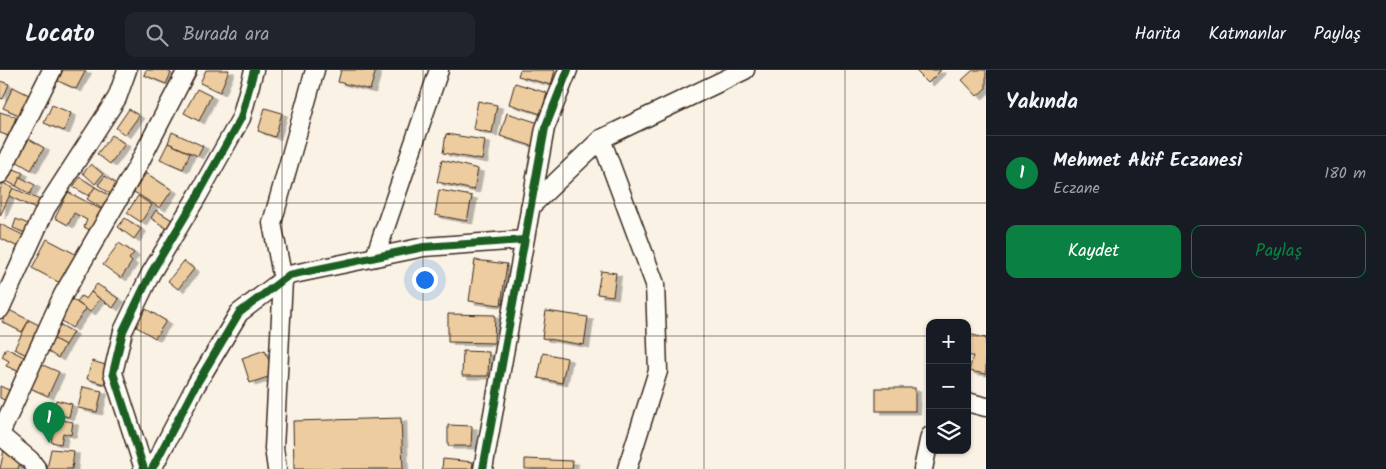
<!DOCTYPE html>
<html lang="tr">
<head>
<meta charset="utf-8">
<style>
  :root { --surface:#171b24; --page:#20242c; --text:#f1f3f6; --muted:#9ea1a6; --line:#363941; --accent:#0b8043 }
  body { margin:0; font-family:Kalam,sans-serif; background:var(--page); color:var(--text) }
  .controls { position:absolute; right:15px; bottom:15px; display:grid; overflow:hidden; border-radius:10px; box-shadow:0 1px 4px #0004 }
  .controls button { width:45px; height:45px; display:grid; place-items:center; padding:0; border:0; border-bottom:1px solid var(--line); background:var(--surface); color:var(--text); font:25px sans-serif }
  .you { position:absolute; left:424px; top:209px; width:18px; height:18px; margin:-12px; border:4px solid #fff; border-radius:50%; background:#1a73e8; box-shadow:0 0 0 8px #1a73e833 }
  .badge { display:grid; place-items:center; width:32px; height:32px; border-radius:50%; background:var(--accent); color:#fff; font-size:16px; font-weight:700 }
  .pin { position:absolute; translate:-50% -41px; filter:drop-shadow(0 1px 2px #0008) }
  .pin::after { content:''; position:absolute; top:26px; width:18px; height:15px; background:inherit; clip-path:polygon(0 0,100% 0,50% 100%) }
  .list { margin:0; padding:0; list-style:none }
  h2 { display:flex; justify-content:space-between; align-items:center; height:65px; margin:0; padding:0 20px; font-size:21px }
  h2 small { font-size:16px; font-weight:400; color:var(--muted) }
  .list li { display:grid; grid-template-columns:32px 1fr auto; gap:15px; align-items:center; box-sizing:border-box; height:75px; padding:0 20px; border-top:1px solid var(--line) }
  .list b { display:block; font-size:19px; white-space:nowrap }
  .list p { margin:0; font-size:16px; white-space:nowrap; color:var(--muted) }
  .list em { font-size:16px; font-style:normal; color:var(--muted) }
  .actions { display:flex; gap:10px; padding:15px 20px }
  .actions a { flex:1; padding:11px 0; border:1px solid var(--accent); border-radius:10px; text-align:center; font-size:18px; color:var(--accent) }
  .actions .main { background:var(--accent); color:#fff }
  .icon { flex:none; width:28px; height:28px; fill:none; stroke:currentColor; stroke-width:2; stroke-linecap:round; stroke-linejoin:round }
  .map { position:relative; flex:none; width:986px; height:399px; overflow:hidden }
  header { display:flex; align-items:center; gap:30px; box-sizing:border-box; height:70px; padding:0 25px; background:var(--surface); border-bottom:1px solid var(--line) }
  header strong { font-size:24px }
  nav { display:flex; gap:28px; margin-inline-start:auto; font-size:18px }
  .search { width:350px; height:45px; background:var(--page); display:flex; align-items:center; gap:12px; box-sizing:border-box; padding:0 18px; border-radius:10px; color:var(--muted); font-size:19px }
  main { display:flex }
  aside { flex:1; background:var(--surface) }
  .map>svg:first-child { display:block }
</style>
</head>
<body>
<header>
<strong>Locato</strong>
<div class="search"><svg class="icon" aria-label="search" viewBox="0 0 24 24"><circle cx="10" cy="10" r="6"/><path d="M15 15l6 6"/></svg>Burada ara</div>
<nav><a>Harita</a><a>Katmanlar</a><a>Paylaş</a></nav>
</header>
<main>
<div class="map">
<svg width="986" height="399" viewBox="0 0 986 399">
  <defs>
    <filter id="shadow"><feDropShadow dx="5.5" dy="3" stdDeviation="0" flood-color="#0004"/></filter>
  </defs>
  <rect width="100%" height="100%" fill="#faf2e5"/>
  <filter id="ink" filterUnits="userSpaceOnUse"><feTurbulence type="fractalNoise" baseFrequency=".02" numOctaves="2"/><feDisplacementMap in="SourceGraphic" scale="10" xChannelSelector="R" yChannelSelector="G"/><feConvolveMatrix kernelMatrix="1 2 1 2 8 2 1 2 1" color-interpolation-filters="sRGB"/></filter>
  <g filter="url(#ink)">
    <g fill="#edcc9f" stroke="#3b2a1e" filter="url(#shadow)">
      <polygon points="63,0 86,0 76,19 58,11"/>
      <polygon points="146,0 165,0 171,3 166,14 144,5"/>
      <polygon points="206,0 229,0 220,22 200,13"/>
      <polygon points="341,0 376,0 370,20 338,12"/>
      <polygon points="520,0 555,0 551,15 518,6"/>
      <polygon points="915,0 941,0 928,13"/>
      <polygon points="973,0 986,0 986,18 977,26 962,10"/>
      <polygon points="0,11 9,14 3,29 0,28"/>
      <polygon points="515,13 547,23 541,44 509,34"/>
      <polygon points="13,17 29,25 19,45 3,38"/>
      <polygon points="197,19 211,26 199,51 184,43"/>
      <polygon points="478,31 497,35 492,63 473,59"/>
      <polygon points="52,35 71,43 64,61 44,53"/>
      <polygon points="265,38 282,43 275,67 258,61"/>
      <polygon points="129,39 139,46 125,65 116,58"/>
      <polygon points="0,42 16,47 9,66 0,63"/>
      <polygon points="507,43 539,53 532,76 500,66"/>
      <polygon points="172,62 203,76 198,86 168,73"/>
      <polygon points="446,64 485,70 482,90 443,83"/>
      <polygon points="112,65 125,74 110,94 97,84"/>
      <polygon points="29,69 44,78 31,100 16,91"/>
      <polygon points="168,73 190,83 183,99 160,89"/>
      <polygon points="442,90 478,99 474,120 437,112"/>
      <polygon points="91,94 103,104 95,114 83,103"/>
      <polygon points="12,98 23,103 16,116 6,111"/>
      <polygon points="146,103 172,120 160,138 134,122"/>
      <polygon points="105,106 119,116 112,125 98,115"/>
      <polygon points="20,107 35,115 30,124 16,116"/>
      <polygon points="80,107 95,117 89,126 73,117"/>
      <polygon points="3,113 13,118 0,146 0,120"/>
      <polygon points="95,117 112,127 104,140 87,129"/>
      <polygon points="13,118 42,131 38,140 9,126"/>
      <polygon points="439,120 472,126 467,151 435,145"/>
      <polygon points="68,122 106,142 95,163 84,157 87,150 74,143 68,155 55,148"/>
      <polygon points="138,126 152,135 141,152 127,143"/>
      <polygon points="156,140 175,152 169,160 151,148"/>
      <polygon points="125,148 141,159 134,169 118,157"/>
      <polygon points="16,149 31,155 28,164 13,158"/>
      <polygon points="0,154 25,166 20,178 0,168"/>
      <polygon points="47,169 79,186 64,215 32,198"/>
      <polygon points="119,173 134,183 129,189 132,192 121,208 103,195"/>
      <polygon points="475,190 507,194 501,235 469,231"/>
      <polygon points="184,191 194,199 178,219 168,211"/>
      <polygon points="601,201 616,203 613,226 597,224"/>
      <polygon points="97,214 119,229 113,238 91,222"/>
      <polygon points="91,222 100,229 90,242 77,232 81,226 86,229"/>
      <polygon points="72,229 86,239 72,258 59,249"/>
      <polygon points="146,239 166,251 155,268 135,256"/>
      <polygon points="9,240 29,250 22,262 2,252"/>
      <polygon points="546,241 588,247 584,275 542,268"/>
      <polygon points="448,244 495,245 494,273 448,272"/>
      <polygon points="29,250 41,256 27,285 14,279"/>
      <polygon points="59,254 73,262 65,275 51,267"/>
      <polygon points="968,264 986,268 986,304 969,301 973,286 968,286 970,277 967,277"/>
      <polygon points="51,267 65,275 58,288 44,279"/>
      <polygon points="6,278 24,287 18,301 6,296 9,291 2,287"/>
      <polygon points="265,280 274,305 250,313 242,288"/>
      <polygon points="463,281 489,282 488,306 462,306"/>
      <polygon points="543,283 567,288 562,313 538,308"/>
      <polygon points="92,291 109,296 104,314 87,309"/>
      <polygon points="38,293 59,302 48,326 28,317"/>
      <polygon points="0,316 11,321 7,331 0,328"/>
      <polygon points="83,317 102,321 97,342 78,338"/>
      <rect x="876" y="318" width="39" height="23"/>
      <polygon points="56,330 72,334 69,347 53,343"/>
      <polygon points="401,348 403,399 294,399 293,351"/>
      <polygon points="55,349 73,352 71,365 63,363 61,374 51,372"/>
      <polygon points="448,355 472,356 471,376 448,376"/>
      <polygon points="51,379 74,381 72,399 47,399"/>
      <polygon points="4,380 22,385 18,399 0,399"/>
      <polygon points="443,389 473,392 472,399 442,399"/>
      <polygon points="525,389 573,391 572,399 525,399"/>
    </g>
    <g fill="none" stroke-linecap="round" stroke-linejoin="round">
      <defs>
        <g id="minor">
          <polyline points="601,69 655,214 658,301 627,399"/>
          <polyline points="0,104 52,0"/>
          <polyline points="530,137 601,69 745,0"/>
          <polyline points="375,187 439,0"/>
          <polyline points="0,239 46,138 117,28 127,0"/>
          <polyline points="967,332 986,337"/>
          <polyline points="0,364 63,225 137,97 187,0"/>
          <polyline points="0,365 30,390 37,399"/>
          <polyline points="144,399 113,303 123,261 151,203 198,125 241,48 254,0"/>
          <polyline points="152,399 196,315 239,243 289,205 424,177 524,170"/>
          <polyline points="277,399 274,378 283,210 272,153 315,0"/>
          <polyline points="483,399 545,58 568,0"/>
          <polyline points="923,399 930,366"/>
        </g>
      </defs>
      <use href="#minor" stroke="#3b2a1e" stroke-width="21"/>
      <use href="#minor" stroke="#fdfcf7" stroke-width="18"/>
      <defs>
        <g id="cycleway">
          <polyline points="144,399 113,303 123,261 151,203 198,125 241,48 254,0"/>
          <polyline points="152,399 196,315 239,243 289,205 424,177 524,170"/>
          <polyline points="483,399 545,58 568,0"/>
        </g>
      </defs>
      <use href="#cycleway" stroke="#fdfcf7" stroke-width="11"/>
      <use href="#cycleway" stroke="#1b5e20" stroke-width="8"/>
    </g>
  </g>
  <path fill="none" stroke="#3b2a1e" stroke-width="1" stroke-opacity="0.55" d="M141,0v399M282,0v399M423,0v399M563,0v399M704,0v399M845,0v399M0,133h986M0,266h930M967,266h19"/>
</svg>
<div class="controls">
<button>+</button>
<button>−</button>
<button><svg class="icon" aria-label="layers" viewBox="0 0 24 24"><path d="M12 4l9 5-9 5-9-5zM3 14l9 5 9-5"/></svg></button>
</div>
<div class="you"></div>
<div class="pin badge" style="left:49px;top:373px">1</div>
</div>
<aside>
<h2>Yakında<small></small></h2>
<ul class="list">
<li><span class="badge">1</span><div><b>Mehmet Akif Eczanesi</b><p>Eczane</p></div><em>180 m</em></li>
</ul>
<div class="actions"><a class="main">Kaydet</a><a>Paylaş</a></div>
</aside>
</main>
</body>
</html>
